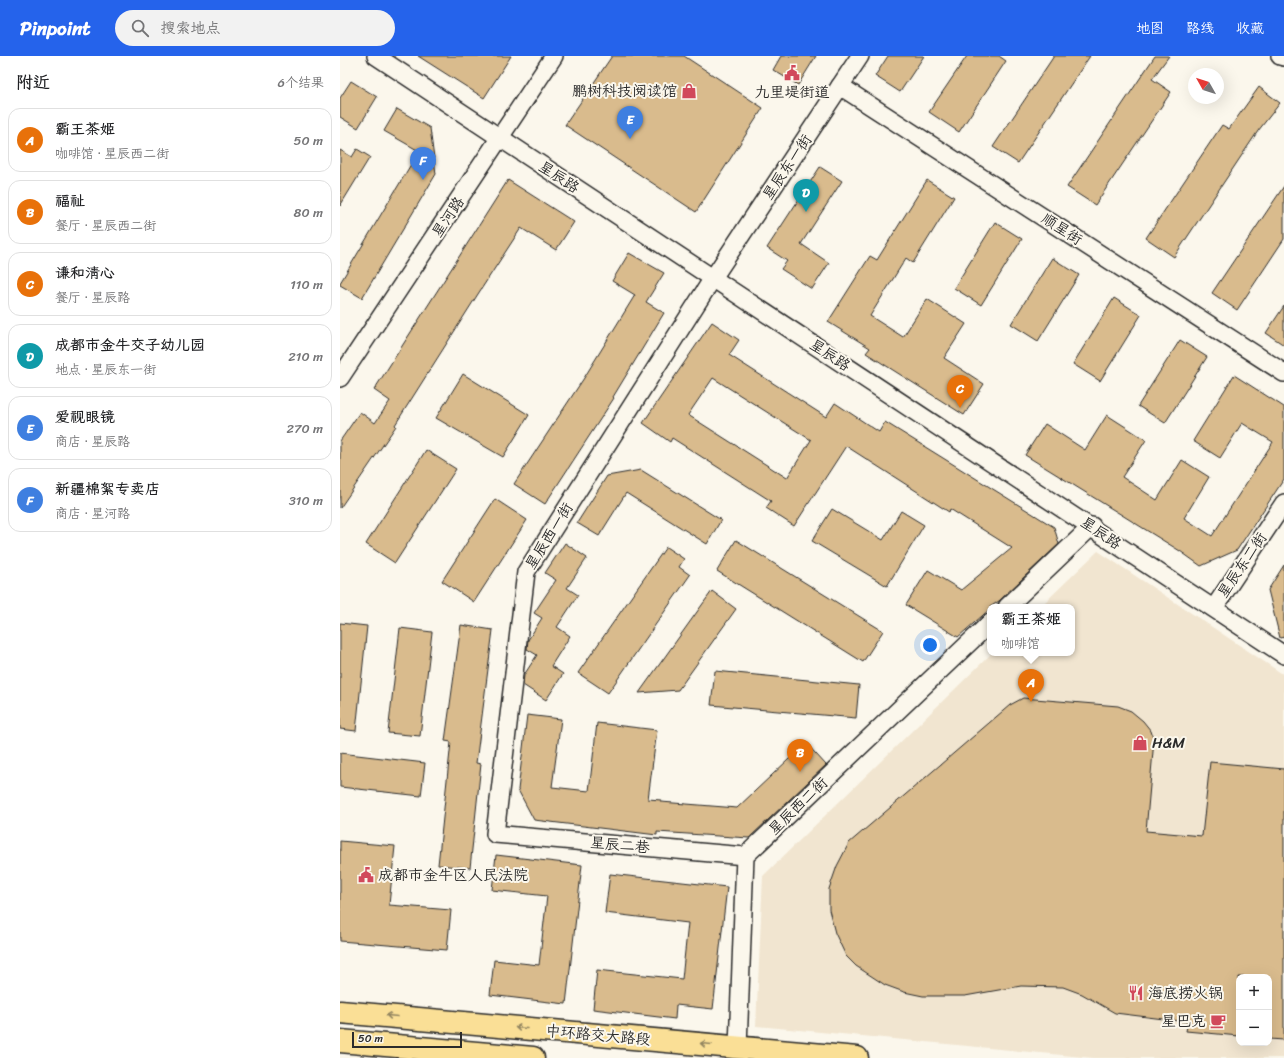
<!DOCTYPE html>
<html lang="zh">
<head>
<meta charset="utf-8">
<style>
  :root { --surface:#fff; --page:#f2f2f2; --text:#202124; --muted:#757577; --line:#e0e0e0; --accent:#2563eb }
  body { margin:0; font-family:Sriracha,"LXGW WenKai TC",sans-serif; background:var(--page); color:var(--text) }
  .controls { position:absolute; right:12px; bottom:12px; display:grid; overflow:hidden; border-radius:8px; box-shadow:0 4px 16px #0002 }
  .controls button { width:36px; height:36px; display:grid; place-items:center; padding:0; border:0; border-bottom:1px solid var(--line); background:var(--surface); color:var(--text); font:20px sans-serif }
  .compass { position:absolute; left:848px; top:12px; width:36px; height:36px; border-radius:50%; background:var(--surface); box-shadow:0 4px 16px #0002; rotate:309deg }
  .scale { position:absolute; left:12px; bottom:10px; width:110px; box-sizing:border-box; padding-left:4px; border:2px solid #2b2b2b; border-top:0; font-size:11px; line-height:14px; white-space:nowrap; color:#2b2b2b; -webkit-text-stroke:3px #fbf7ec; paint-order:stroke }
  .you { position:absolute; left:590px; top:589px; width:14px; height:14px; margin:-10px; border:3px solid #fff; border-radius:50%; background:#1a73e8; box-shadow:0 0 0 6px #1a73e833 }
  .badge { display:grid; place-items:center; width:26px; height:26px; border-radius:50%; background:var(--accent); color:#fff; font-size:13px; font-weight:700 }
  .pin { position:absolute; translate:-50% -33px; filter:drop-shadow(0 1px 2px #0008) }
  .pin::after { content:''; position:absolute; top:21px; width:14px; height:12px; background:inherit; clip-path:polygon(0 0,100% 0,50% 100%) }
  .popup { position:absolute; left:647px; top:548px; width:88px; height:52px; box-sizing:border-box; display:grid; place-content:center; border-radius:8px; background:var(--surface); filter:drop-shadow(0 1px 3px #0005); font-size:13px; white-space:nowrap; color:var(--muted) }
  .popup b { font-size:15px; color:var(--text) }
  .popup::after { content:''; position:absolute; left:50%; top:100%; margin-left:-8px; border:8px solid transparent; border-top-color:var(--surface) }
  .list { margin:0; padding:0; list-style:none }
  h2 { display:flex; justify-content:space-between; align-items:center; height:52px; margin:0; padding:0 16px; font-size:17px }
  h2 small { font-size:13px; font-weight:400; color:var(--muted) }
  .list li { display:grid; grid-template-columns:26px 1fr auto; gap:12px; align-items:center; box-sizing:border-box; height:64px; margin:0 8px 8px; padding:0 8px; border:1px solid var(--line); border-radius:12px }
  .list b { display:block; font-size:15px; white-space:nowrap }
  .list p { margin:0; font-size:13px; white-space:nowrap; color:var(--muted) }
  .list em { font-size:13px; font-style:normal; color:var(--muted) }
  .icon { flex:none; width:22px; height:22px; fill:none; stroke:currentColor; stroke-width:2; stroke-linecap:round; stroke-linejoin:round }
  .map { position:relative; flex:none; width:944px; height:1002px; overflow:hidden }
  header { display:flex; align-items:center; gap:24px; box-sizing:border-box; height:56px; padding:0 20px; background:var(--accent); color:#fff }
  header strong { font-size:19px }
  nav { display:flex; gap:22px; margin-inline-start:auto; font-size:14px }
  .search { width:280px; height:36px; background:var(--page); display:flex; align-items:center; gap:10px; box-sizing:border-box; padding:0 14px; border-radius:22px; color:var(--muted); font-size:15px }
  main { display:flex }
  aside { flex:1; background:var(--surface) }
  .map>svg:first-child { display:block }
</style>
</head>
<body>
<header>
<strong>Pinpoint</strong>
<div class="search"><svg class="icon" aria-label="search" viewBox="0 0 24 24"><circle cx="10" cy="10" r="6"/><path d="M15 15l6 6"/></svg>搜索地点</div>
<nav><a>地图</a><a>路线</a><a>收藏</a></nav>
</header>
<main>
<aside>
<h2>附近<small>6个结果</small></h2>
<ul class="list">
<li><span class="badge" style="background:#e8710a">A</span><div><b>霸王茶姬</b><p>咖啡馆 · 星辰西二街</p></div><em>50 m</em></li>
<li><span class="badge" style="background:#e8710a">B</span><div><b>福祉</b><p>餐厅 · 星辰西二街</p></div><em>80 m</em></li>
<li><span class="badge" style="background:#e8710a">C</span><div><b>谦和清心</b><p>餐厅 · 星辰路</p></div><em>110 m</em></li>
<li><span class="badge" style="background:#0f9aa8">D</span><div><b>成都市金牛交子幼儿园</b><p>地点 · 星辰东一街</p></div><em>210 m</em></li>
<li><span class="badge" style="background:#3f7fe0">E</span><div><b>爱视眼镜</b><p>商店 · 星辰路</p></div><em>270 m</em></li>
<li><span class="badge" style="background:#3f7fe0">F</span><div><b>新疆棉絮专卖店</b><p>商店 · 星河路</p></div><em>310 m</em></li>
</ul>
</aside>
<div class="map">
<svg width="944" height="1002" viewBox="0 0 944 1002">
  <rect width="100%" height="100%" fill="#fbf7ec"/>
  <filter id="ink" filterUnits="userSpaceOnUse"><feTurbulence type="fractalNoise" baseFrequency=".025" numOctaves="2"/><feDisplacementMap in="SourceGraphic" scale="8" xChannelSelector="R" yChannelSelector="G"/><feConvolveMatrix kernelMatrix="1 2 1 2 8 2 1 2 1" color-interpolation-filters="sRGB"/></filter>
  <g filter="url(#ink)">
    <path fill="#f1e5d0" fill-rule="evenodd" d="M758,495l186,124v383h-190l-338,-32 7,-150 229,-223h80v-46h-32zM899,921h30v66h-30z"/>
    <g fill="#d9bb8d" stroke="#2b2b2b" fill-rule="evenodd">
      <polygon points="78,0 171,0 144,42"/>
      <polygon points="272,0 344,0 423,52 356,156 225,69"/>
      <polygon points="441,0 476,0 458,29 433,14"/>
      <polygon points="548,0 584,0 560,36 535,20"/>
      <polygon points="627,0 659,0 666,5 619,76 589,56"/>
      <polygon points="714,0 750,0 678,107 653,91"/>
      <polygon points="815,0 829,0 812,23 831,36 755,149 727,131"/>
      <polygon points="11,25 37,41 18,72 0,61 0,42"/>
      <polygon points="919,31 940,47 918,75 834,201 806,182 882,69 889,73"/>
      <polygon points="57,53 90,72 96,118 22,242 0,229 0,227 79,95 44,75"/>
      <polygon points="17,93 30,101 0,150 0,94 12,101"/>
      <polygon points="480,111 502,125 461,188 489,207 472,233 441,213 447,205 427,192"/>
      <polygon points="168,124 234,166 216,194 181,172 138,238 55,369 56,370 0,452 0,385 20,356 35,367 50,345 34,334"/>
      <polygon points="587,124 614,141 573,207 566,202 530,260 563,281 587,243 626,268 604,302 644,328 624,359 526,297 530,292 488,266 530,200 537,204"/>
      <polygon points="944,130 944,183 897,254 872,237"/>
      <polygon points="655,166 682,183 641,249 614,232"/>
      <polygon points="289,197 324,217 306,246 324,257 273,341 274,342 205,448 174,428 244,322 295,239 272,225"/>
      <polygon points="712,202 739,219 698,285 671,268"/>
      <polygon points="774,242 801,259 760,325 733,308"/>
      <polygon points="944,250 944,289 926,277"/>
      <path d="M372,266l27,18 -10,15 97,62 9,-14 44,29 6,-10 169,105 5,17 -60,57 -9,6v2l-32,28 -52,-32 22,-35 33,20 51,-42 -62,-39 -1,3 -103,-66 -52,80 -28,-18 5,-7 -99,-63 -2,4 -27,-19zM373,322l98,62 -24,38 -99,-63z"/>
      <polygon points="840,284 867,301 825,367 798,350"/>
      <polygon points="123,318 189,359 163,401 96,362"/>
      <polygon points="894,319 944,351 944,423 897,494 861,510 840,495 685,399 705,368 745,394 767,359 806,384 782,421 817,444 842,404 869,421 844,462 872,480 933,386 902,367 880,402 853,385"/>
      <polygon points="86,394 116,413 55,507 26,488"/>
      <polygon points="301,414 381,464 367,488 286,437 259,480 237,467 267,420"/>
      <polygon points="155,443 187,464 134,546 102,525"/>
      <polygon points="492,453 543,484 561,455 584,469 547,530 472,485"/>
      <polygon points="396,484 543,575 523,606 377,515"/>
      <polygon points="225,487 247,502 227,532 238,539 217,571 230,580 211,610 223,618 206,644 183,629 184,619 197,599 187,593 188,584 202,562 194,557 216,524 205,517"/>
      <polygon points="326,491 344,503 339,511 350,519 268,637 238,617"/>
      <polygon points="944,509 944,581 940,582 928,534"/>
      <polygon points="372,535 396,553 338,634 299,637"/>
      <polygon points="0,567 27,570 16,675 0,673"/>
      <polygon points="121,569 153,574 136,707 141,708 130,812 98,809 111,686 105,685"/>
      <polygon points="60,572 92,576 80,680 48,677"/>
      <polygon points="375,615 519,629 516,662 371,649"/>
      <polygon points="683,642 778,650 791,655 803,665 811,675 814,684 806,775 862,780 870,706 944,713 944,984 929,983 929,921 899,921 899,980 846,975 848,966 775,957 742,938 723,931 681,930 625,940 583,940 564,936 545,929 516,910 506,900 495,877 489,854 489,833 497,810 509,787 670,649"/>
      <polygon points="187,659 221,663 212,731 249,735 257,667 317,674 308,743 321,744 321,746 397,752 466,687 486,709 409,782 317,776 317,779 194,764 178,734"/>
      <polygon points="0,697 85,707 81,740 0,731"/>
      <polygon points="0,785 55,790 49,849 111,854 107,894 0,885"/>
      <polygon points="156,799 242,809 226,948 150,939 154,904 199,909 207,840 152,834"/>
      <polygon points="270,818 387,831 373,953 336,949 335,963 253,953 257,914 342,923 348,867 265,857"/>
    </g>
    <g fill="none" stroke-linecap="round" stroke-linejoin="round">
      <defs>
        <g id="minor">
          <polyline points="36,0 944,599"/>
          <polyline points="940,0 944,1"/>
          <polyline points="500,30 944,317"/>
          <polyline points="0,322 214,0"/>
          <polyline points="667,551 752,470"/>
          <polyline points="874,552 944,447"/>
          <polyline points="405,800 155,778 186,516 373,222 520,0"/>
          <polyline points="398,991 405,800 650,567"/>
        </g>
        <g id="primary">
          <polyline points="0,956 517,1002"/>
          <polyline points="0,985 193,1002"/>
        </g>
      </defs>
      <use href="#minor" stroke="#2b2b2b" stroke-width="20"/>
      <use href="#primary" stroke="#2b2b2b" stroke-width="25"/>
      <use href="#minor" stroke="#fbf7ec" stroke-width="17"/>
      <use href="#primary" stroke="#fadf96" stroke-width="22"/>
    </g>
    <defs><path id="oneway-shaft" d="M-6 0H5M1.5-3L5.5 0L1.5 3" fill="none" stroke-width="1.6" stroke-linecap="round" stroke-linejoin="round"/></defs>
    <g stroke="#928560">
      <use href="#oneway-shaft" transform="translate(52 960) rotate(-175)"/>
      <use href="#oneway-shaft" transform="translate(181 972) rotate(-175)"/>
      <use href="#oneway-shaft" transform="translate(366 988) rotate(-175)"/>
    </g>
  </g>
  <defs>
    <symbol id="civic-bare" viewBox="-9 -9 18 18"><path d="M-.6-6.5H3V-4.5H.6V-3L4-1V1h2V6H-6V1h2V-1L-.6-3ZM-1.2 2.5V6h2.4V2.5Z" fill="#d1495b" stroke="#fbf7ec" stroke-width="2.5" paint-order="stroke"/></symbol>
    <symbol id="shop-bare" viewBox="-9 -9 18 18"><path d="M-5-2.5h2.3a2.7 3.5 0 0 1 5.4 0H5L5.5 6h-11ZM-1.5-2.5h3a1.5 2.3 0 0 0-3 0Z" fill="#d1495b" stroke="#fbf7ec" stroke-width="2.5" paint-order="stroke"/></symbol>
    <symbol id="restaurant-bare" viewBox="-9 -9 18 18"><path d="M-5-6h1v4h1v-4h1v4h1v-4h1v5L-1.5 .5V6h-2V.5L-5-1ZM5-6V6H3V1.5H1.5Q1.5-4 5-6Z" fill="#d1495b" stroke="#fbf7ec" stroke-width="2.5" paint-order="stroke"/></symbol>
    <symbol id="cafe-bare" viewBox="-9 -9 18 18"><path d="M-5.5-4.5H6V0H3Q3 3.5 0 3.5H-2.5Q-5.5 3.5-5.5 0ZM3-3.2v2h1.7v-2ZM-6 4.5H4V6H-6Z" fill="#d1495b" stroke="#fbf7ec" stroke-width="2.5" paint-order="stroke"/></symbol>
  </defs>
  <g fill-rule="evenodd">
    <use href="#civic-bare" x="441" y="6" width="22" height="22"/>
    <use href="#shop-bare" x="338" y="24" width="22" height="22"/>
    <use href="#shop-bare" x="789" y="676" width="22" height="22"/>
    <use href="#civic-bare" x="15" y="808" width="22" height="22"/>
    <use href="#restaurant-bare" x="785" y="926" width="22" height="22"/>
    <use href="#cafe-bare" x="867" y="954" width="22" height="22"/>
  </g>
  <g text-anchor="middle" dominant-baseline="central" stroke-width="4" stroke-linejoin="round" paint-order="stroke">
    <g font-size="15" fill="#2b2b2b" stroke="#fbf7ec" text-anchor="start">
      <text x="337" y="35" text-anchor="end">鹏树科技阅读馆</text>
      <text x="452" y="36" text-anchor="middle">九里堤街道</text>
      <text x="812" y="687">H&amp;M</text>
      <text x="38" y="819">成都市金牛区人民法院</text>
      <text x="808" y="937">海底捞火锅</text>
      <text x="866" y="965" text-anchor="end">星巴克</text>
    </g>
    <g font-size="15" fill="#2b2b2b" stroke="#fbf7ec">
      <text transform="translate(447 111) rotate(-56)">星辰东一街</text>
      <text transform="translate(219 121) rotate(33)">星辰路</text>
      <text transform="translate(108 161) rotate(-56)">星河路</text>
      <text transform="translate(722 173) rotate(33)">顺星街</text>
      <text transform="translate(490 299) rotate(33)">星辰路</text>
      <text transform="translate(761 477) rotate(34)">星辰路</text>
      <text transform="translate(209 480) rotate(-58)">星辰西一街</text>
      <text transform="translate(902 509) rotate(-56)">星辰东二街</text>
      <text transform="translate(458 750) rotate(-44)">星辰西二街</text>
      <text transform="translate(280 789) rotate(5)">星辰二巷</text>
      <text transform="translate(258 979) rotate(5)">中环路交大路段</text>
    </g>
  </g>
</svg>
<div class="controls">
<button>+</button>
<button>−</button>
</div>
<svg class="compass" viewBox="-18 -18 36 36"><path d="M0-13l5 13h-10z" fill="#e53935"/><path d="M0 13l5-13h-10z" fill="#757577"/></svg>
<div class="scale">50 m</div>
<div class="you"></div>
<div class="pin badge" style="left:691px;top:646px;background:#e8710a">A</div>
<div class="popup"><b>霸王茶姬</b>咖啡馆</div>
<div class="pin badge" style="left:460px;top:716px;background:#e8710a">B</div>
<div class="pin badge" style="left:620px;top:352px;background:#e8710a">C</div>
<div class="pin badge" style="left:466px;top:156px;background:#0f9aa8">D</div>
<div class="pin badge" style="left:290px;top:83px;background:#3f7fe0">E</div>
<div class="pin badge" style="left:83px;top:124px;background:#3f7fe0">F</div>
</div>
</main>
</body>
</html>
